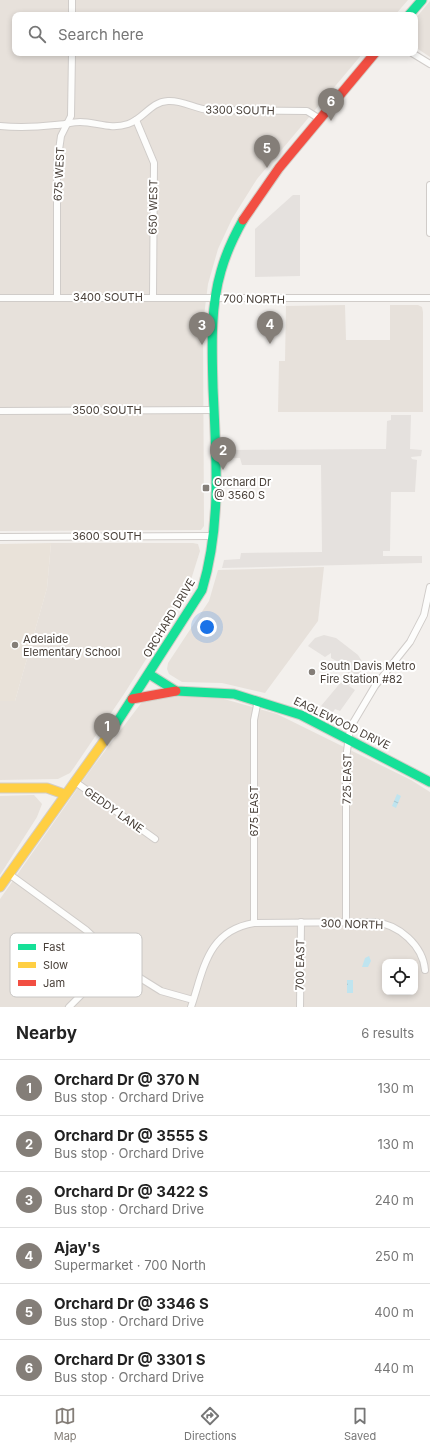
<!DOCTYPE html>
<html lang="en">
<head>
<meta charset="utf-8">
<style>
  :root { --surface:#fff; --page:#f6f6f6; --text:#222; --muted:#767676; --line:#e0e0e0; --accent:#847e78 }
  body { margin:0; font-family:Inter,sans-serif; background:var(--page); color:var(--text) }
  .controls { position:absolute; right:12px; bottom:12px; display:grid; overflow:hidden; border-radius:8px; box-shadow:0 2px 6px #0003 }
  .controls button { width:36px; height:36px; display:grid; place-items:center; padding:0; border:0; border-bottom:1px solid var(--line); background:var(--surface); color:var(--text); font:20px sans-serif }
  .you { position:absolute; left:207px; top:627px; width:14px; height:14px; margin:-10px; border:3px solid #fff; border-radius:50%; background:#1a73e8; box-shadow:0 0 0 6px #1a73e833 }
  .badge { display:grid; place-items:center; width:26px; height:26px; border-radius:50%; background:var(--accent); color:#fff; font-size:13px; font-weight:700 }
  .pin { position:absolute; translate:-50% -33px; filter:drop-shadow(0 1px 2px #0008) }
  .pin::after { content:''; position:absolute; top:21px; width:14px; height:12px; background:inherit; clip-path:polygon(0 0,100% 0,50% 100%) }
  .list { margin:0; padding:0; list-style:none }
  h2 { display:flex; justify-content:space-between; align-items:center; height:52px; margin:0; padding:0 16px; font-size:17px }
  h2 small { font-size:13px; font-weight:400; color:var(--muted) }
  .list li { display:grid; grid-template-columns:26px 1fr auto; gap:12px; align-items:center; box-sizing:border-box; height:56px; padding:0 16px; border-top:1px solid var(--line) }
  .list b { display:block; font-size:15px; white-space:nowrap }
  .list p { margin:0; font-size:13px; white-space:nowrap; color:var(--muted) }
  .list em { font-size:13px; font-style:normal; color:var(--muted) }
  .icon { flex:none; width:22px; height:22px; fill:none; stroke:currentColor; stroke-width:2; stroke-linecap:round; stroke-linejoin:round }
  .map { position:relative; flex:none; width:430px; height:1007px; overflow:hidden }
  .search { position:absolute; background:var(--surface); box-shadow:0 2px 6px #0003; left:12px; right:12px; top:12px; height:44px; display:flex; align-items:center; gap:10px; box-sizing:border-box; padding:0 14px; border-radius:8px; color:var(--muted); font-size:15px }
  .sheet { height:388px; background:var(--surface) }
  nav { display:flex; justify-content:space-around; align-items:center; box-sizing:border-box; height:56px; border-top:1px solid var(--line); background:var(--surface); font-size:11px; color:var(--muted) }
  nav a { display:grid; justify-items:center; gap:2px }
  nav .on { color:var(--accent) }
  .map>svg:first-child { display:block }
</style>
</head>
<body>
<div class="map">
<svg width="430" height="1007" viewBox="0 0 430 1007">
  <defs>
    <pattern id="water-ripples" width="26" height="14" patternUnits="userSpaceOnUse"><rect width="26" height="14" fill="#bfe4ef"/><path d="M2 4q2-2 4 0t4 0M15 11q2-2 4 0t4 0" fill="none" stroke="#a6c5ce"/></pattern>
  </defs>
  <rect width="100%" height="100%" fill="#f3f0ed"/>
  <g fill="#e7e1db" fill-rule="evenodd">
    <polygon points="0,0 408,0 395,15 15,15 15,53 363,53 257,179 232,219 218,249 208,284 203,324 204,526 201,530 0,531"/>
    <polygon points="430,1 430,57 415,47 415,19"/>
    <polygon points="345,305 346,340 390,340 390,305 418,305 422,307 423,312 423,412 278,412 279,361 285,361 286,306"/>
    <polygon points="51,543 193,543 198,544 200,551 189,586 169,623 124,694 73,769 70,773 58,779 0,780 0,701 15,701 47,588"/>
    <polygon points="324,567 318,621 265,693 222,683 182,682 169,674 167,669 168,663 209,601 218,570"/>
    <path d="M155,697h45l24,2 53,15 134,66 19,12v215h-430v-108l92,-131 50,-66 3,-3zM385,962h30v30h-30z"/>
    <polygon points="34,795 42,804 37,817 0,875 0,796"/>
  </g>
  <polygon fill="#e9e2d9" points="51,543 47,588 15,701 0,701 0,544"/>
  <g fill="#e5e1de">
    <polygon points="293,195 300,195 300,276 255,277 255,229"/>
    <polygon points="391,415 411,415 410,449 422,450 421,456 411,457 412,459 417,460 415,492 391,492 390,551 383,551 383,556 422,556 422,563 222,568 224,560 240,559 241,553 322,552 321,465 242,465 240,458 228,458 228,450 386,449 387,421 391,420"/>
    <polygon points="324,635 336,638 358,655 363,663 363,669 349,686 355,690 340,711 335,709 333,712 321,706 347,675 349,668 331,658 331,653 325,657 308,646 315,638"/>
  </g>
  <g fill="url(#water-ripples)">
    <polygon points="397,794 401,796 396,808 392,806"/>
    <polygon points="369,956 371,961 368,967 362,967 365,958"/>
    <rect x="347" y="980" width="6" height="13"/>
  </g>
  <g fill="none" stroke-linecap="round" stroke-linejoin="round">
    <defs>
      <g id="street">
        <polyline points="72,0 72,15"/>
        <polyline points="412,53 430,64"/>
        <polyline points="136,120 154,163 153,297"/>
        <path d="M0,126c18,2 38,1 55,-1 8,0 17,-3 25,-3 17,0 30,8 48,2 16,-5 22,-22 40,-23 15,-1 27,8 41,9l98,1 13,8"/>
        <polyline points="430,185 430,233"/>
        <polyline points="57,297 57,164 61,136 71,116 72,53"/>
        <polyline points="0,298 430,298"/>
        <polyline points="0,411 214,410"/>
        <polyline points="0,537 214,536"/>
        <polyline points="74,781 155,839"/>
        <polyline points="9,874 86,930 129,971 161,991 193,1000"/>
        <polyline points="346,922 346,759 350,728 375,686 410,642 424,615 430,587"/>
        <polyline points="254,923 254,720 258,700"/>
        <polyline points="69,1007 88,988 113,956"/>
        <path d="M191,1007c13,-38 16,-76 63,-84l120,-1c25,2 49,24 51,48"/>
        <polyline points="300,1007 301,922"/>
      </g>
      <g id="fast">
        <polyline points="409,15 422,0"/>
        <polyline points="149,674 176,691 234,694 301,715 430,782"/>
        <path d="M114,727l88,-137c20,-66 14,-134 11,-202 -1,-39 -3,-80 8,-117 5,-18 13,-35 22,-51"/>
      </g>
      <g id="slow">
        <polyline points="0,788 47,788 64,794"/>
        <polyline points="0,887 114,727"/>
      </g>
      <g id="jam">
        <polyline points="243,220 279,168 375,53"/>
        <polyline points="132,699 176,691"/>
      </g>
    </defs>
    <use href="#street" stroke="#d0ccc9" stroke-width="8"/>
    <use href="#fast" stroke="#d3cdc6" stroke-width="11"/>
    <use href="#slow" stroke="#d3cdc6" stroke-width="11"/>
    <use href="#jam" stroke="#d3cdc6" stroke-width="11"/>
    <use href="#street" stroke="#fdfdfc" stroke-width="6"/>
    <use href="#fast" stroke="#16e098" stroke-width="9"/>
    <use href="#slow" stroke="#ffcf43" stroke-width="9"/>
    <use href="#jam" stroke="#f24e42" stroke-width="9"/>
  </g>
  <g fill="#847e78" stroke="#fff" stroke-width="1.5">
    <rect x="202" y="484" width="8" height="8" rx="2"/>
    <circle cx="15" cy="645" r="4"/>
    <circle cx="312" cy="672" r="4"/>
  </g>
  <g text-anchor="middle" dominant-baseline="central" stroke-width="4" stroke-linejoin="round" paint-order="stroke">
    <g font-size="11" fill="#494039" stroke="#fff">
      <text transform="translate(240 110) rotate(1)">3300 SOUTH</text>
      <text transform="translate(59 174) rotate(-87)">675 WEST</text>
      <text transform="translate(153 207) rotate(-89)">650 WEST</text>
      <text x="108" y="297">3400 SOUTH</text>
      <text transform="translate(254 299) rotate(1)">700 NORTH</text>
      <text x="107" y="410">3500 SOUTH</text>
      <text x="107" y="536">3600 SOUTH</text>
      <text transform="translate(169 618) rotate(-59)">ORCHARD DRIVE</text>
      <text transform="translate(342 723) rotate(26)">EAGLEWOOD DRIVE</text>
      <text transform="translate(347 779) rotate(-89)">725 EAST</text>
      <text transform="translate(114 810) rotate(35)">GEDDY LANE</text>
      <text transform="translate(254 811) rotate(-90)">675 EAST</text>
      <text transform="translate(352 924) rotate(2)">300 NORTH</text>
      <text transform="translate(300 965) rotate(-89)">700 EAST</text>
    </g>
    <g font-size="11" fill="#494039" stroke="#fff" text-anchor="start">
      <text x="214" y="482">Orchard Dr<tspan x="214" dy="13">@ 3560 S</tspan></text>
      <text x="23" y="639">Adelaide<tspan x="23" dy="13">Elementary School</tspan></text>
      <text x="320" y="666">South Davis Metro<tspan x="320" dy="13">Fire Station #82</tspan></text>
    </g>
  </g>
  <rect x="10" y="933" width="132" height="64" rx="6" fill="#fff" stroke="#c8c6c4" stroke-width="1"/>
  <rect x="18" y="944" width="18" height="6" fill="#16e098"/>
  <rect x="18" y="962" width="18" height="6" fill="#ffcf43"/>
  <rect x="18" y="980" width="18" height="6" fill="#f24e42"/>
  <g font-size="11" fill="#494039">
    <text x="43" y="951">Fast</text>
    <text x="43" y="969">Slow</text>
    <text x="43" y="987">Jam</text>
  </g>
</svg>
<div class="controls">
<button><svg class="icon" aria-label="locate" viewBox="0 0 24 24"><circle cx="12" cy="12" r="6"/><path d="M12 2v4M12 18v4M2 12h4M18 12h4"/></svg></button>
</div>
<div class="you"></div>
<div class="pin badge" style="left:107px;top:746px">1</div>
<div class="pin badge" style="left:223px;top:470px">2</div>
<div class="pin badge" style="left:202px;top:345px">3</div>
<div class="pin badge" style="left:270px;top:344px">4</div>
<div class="pin badge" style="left:267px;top:168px">5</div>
<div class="pin badge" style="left:331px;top:121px">6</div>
<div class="search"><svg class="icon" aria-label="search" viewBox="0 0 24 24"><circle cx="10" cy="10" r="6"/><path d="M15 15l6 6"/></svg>Search here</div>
</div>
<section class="sheet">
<h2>Nearby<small>6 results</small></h2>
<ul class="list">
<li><span class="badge">1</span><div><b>Orchard Dr @ 370 N</b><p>Bus stop · Orchard Drive</p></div><em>130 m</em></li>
<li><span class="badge">2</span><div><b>Orchard Dr @ 3555 S</b><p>Bus stop · Orchard Drive</p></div><em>130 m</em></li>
<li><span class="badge">3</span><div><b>Orchard Dr @ 3422 S</b><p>Bus stop · Orchard Drive</p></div><em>240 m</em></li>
<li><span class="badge">4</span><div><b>Ajay's</b><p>Supermarket · 700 North</p></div><em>250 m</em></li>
<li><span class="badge">5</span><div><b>Orchard Dr @ 3346 S</b><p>Bus stop · Orchard Drive</p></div><em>400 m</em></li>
<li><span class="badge">6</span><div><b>Orchard Dr @ 3301 S</b><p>Bus stop · Orchard Drive</p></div><em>440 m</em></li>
</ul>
</section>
<nav>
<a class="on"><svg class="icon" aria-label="map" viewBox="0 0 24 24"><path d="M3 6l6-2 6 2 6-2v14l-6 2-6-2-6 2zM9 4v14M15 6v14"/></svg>Map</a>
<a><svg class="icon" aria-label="directions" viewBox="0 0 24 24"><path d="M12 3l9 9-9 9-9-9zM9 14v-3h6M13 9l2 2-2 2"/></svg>Directions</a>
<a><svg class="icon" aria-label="saved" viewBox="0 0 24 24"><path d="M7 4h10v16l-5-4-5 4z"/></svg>Saved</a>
</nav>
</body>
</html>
